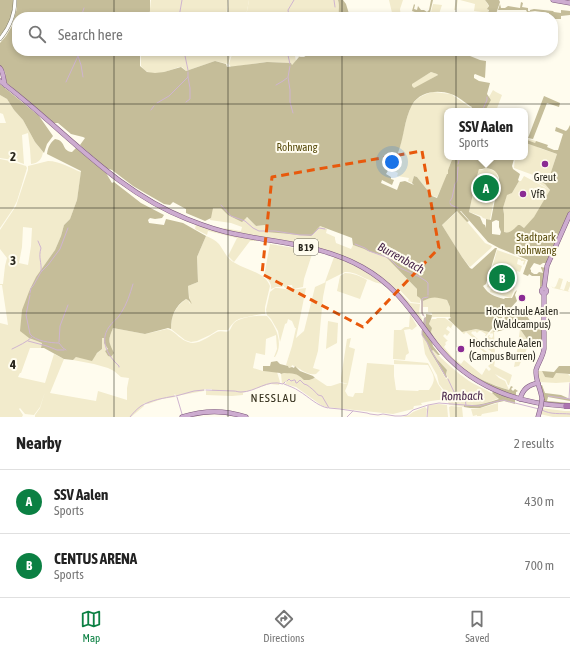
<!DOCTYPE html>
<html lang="en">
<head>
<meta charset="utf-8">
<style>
  :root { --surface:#fff; --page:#f2f2f2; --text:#222; --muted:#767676; --line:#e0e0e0; --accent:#0b8043 }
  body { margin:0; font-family:"Asap Condensed",sans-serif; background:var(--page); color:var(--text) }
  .you { position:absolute; left:392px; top:162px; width:14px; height:14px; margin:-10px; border:3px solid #fff; border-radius:50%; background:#1a73e8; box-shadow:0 0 0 6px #1a73e833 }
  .badge { display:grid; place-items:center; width:26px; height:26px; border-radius:50%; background:var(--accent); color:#fff; font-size:13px; font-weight:700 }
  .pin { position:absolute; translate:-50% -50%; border:2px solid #fff; box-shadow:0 1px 4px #0006 }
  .popup { position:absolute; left:444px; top:108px; width:84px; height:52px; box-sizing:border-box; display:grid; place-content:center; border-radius:8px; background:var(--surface); filter:drop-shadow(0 1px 3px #0005); font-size:13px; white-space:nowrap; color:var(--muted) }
  .popup b { font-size:15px; color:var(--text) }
  .popup::after { content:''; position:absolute; left:50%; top:100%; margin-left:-8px; border:8px solid transparent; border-top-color:var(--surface) }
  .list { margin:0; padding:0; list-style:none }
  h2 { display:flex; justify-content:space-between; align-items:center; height:52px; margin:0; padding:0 16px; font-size:17px }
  h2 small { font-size:13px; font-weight:400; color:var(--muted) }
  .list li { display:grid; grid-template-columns:26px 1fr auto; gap:12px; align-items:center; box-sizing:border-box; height:64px; padding:0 16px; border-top:1px solid var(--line) }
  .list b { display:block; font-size:15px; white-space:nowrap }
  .list p { margin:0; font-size:13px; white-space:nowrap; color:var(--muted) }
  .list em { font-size:13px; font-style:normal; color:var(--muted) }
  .icon { flex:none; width:22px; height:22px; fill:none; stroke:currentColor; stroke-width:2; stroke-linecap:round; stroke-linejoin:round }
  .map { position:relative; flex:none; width:570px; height:417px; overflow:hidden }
  .search { position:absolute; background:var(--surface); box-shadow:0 2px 6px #0003; left:12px; right:12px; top:12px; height:44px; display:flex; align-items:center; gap:10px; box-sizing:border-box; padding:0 14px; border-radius:16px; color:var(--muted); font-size:15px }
  .sheet { height:180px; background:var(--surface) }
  nav { display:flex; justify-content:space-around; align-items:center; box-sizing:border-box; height:56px; border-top:1px solid var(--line); background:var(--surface); font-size:11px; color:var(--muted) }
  nav a { display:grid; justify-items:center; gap:2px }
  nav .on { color:var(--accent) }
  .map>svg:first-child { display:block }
</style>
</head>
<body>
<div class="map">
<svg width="570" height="417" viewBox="0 0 570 417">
  <rect width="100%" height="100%" fill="#fffcee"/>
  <g fill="#f2ebcc" fill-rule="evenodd">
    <polygon points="151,0 228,0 226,17 149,17"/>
    <polygon points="229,0 249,0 247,11 245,17 227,17"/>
    <path d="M249,0h89c2,6 0,11 1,17h-93z"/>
    <polygon points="389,0 403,0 400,9 401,17 393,17"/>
    <path d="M456,0h29c4,6 5,7 2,15l1,2h-6v-5l-8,-1 1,-7 -15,-4h-2l-2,10h-2z"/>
    <polygon points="433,4 442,5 438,17 430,16"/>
    <path d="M141,51h91l-4,13 -13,-3 -29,10 -4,-4h-3c-9,3 -24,10 -33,4 -2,-1 -3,-3 -5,-5z"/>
    <polygon points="233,51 312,51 307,52 299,57 298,55 295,56 296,61 292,65 291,63 266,62 231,67 229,64"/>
    <polygon points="431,72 437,74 438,75 414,89 411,86 411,84"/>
    <polygon points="493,90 496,92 502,95 496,111 485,111 491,100 489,97"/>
    <path d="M433,92l18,2 20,14 -1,3h-23v46h6l-5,13v4l-11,23 -5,-1 -15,-19 -3,-1 -2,7 -4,-2 1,-3 -12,-2 1,-3 -6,-3c1,-8 6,-15 8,-23 3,-12 6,-31 12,-42 5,-8 13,-11 21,-13z"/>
    <path d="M0,95l7,4 7,11 9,10 12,22 8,10c-1,7 -4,11 -12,12l-1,-15 -2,-16 -6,2 2,29 -11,-4 -13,-2v-35h6l-3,-9 -3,-1z"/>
    <polygon points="525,138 536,141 535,143 539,148 557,154 548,181 535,176 535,178 545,184 550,190 532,179 533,175 514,168 515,157 525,157"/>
    <polygon points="0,159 10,161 26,166 27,168 17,201 13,209 0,228"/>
    <path d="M48,161c12,0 22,7 33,11l-4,28 -7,19 -6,6 -3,11 -6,14 -19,28 -6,11 -1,4v45l13,5 -1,5h-11l-9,25h-1l-2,4 27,6 9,-29 10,5 -14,34 46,8 2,-10 29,9v-12l2,-10 -8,-1 -7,-6 -6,-3 -14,-4 -21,-4 3,-3 16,1 10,-9v-11h2l4,12 -3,1 3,5 3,1 3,-4c-6,-13 -6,-12 -1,-25l32,6 22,-5 3,1c6,3 11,10 18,12 10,4 21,-6 29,-10 4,-2 9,1 12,-1 2,-2 3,-6 5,-8 6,-6 24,-8 33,-7 9,10 17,28 8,41h-1l3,-8 -1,-14 -10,4 -1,16 -9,-2 -3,15 10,3 14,1 3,10 -1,3 -9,-1 -27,9v2l-11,1 -26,-1v-4h6v-2h-8v2l-28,5 -1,-2 -1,1 1,2 -13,2 -14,5 -2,-1 -3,1 1,2 -13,11h-96v-2l5,-7 5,-16 -5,15 -6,8 -9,-1 -5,-6 -1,1 4,6 -1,2h-22v-94l8,2 -6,-40h-2v-1h3l2,-18 2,-8 -7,-9v-19l16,-24 12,-36v-4zM23,227l9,1 -1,18 -3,19 -9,-2 3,-16z"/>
    <polygon points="486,168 490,169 496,172 498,178 490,220 483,218 481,216 469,212 476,180 479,169 482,170"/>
    <path d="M524,176l26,14c-7,12 -15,30 -26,38l-4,-3c-5,4 -9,9 -16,7v-18l-1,-6 4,-14 5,-1 7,-12h2z"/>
    <polygon points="212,208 221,208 228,215 246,217 256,226 265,225 278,233 290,234 320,226 327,229 326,233 335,237 335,239 336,243 351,249 353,245 364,249 368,251 385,256 417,289 420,298 420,303 411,302 398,288 398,290 410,303 420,304 419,313 422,319 422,322 408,304 395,290 362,265 289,242 289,241 260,237 224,230 223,228 241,231 242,227 231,223 210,220"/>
    <polygon points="458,211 485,243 492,246 491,248 470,267 462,257 442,225"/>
    <polygon points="196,224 257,240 257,241 250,241 234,262 228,256 237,238 208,231 207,235 195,229"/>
    <path d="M206,236c5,2 9,4 13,8 5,7 8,15 16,19 12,8 29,8 35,23l-5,21v7c-5,0 -9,1 -13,2 -14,3 -16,2 -24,14h-10l-8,5 -13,6 -6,1 -6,-2 -14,-11c0,-14 4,-21 15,-30l2,1 2,4 -2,-18 10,-4 -1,-25z"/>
    <path d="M270,244l43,7 -9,28 -1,8 -10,2 -1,-4h-4l-2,3 -2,-1v-1h-1l-1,1h-6l-5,2c1,-6 -3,-9 -7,-13z"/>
    <polygon points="497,250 526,260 524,265 523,264 524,261 521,261 521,260 518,259 517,264 522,266 520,272 517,271 513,286 515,287 511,298 490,292 491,288 487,287"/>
    <path d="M334,257c12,4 40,17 48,27 -4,-1 -9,-2 -12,-4 -9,-3 -16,-9 -25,-8l-20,10z"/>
    <path d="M345,273c8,0 15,3 22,7l-7,19 -23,-8 3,-15z"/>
    <polygon points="559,278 563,279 560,289 564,290 567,281 568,281 568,282 570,282 570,286 568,291 570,292 553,288 551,286 553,281 551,286 554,288 556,286"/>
    <path d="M326,282l-3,15 -5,54 -5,17 7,2 -4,4c-9,2 -16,-6 -24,-9l-1,3h-2l-1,-2 -2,-1 6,-19 4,-18h-1l-3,-7 -4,-2 -1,4 -2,1 -5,18 -2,-11 -7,-12 -4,-4 -1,-5 4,-18 5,-4h3l13,2 15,-2 -10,50 8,-7 11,-44z"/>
    <polygon points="431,297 439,297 447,300 450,307 450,317 432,317 432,313 428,312 428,307 423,307 423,301"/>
    <polygon points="410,314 417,326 412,330 410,329 404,330 409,353 406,355 405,360 394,359 393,359 394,330 401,330 405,327 409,327"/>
    <path d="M437,318h8l8,6 -2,4 5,4 -8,-6 -2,3 4,3 -3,4 -2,-2 -2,2 5,5h-1l-2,2 1,1 -2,3 9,11 8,6 3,-4 18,15 4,-7 3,3 2,-2 -3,-3 6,-5h1l-1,5 18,9 -3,10h-1l-2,-5 -11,-6 4,4 6,3 4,9c-25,-7 -49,-20 -66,-40 -5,-5 -8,-12 -12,-18l1,-4 -3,-4 1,-3 2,-2h4z"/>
    <polygon points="328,321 338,323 337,343 326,349"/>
    <polygon points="454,324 462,332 476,329 489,332 486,336 485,336 486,334 481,331 479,331 477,333 475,331 474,332 473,331 471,333 480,341 481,340 482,341 480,344 466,332 464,334 465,335 454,325"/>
    <polygon points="498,324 493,331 494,332 495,355 494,355 493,357 493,358 491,359 487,355 488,353 491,356 493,353 484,346 482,348 487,352 485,353 479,348 489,335 490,335 489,337 492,338 493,336 493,334 492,333 491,334 490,333"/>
    <polygon points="520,329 527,339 538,341 538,345 530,342 519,366 514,367 517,351"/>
    <path d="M422,335l5,8 3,8 16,28 2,-1 -2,-4 1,-4 -10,-11 -5,-8 1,-1c11,11 23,22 36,31 10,6 21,10 30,17 -11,5 -23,8 -35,7v2l-5,-1 -10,-1 -3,-12 -7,-9 -2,-9 -12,-21z"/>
    <polygon points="351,338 349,347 355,349 348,384 341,382 341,378 347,339"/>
    <path d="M394,360l34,3c4,7 7,14 10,21 3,5 7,9 8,15l-15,2 -10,2 1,2 -8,1 -1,3 -20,5 -67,-7 -5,-2 -25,-18 -11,-3 2,-3 -5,3 -1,-10 3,-1h3l2,-1 25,7 1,-1 12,8h4l9,-3 8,1 -3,7 3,5 5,1 2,-4h8l4,-30 27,2v11l2,14 22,1 1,-1h10c8,-11 5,-14 -1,-25l-34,-1z"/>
    <polygon points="538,371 542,371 545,377 556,373 568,374 570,376 570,382 556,383 540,382 538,376"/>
    <polygon points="498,403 498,411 482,414 481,416 477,416 477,415 473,416 471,409 481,408"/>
    <polygon points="439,404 447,405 448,417 427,417 428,405"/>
    <polygon points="451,406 462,407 463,417 450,417 449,407"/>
    <polygon points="425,407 427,409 426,417 402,417 409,415 413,412"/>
    <polygon points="541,408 565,411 570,411 570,417 553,417 540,414"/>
  </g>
  <g fill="#c5bd99" fill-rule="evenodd">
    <polygon points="0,0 14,0 11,20 0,36"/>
    <path d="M17,0h133v11l-2,6h-131v34h123v15l7,6 8,1 9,-1 17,-5 5,4 29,-10 11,3 1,3 40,-5 24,1 1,2 7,-8h5l9,-6h132l17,5h8l10,4 6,1 -1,17 -10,-4 -1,1v3l5,3 11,2 -3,11 4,6 -6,11h-15l2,-4c-7,-4 -14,-11 -21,-13 -14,-5 -32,-2 -39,11 -8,15 -8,33 -14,48 -3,9 -8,14 -12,21l5,3v2l3,1 -2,5 -10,-5 -1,3 16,7 3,-8 5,-1 9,4 -2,-2 2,-7 3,1 15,19 5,2 10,-24h1v-4l5,-13h57l4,2 -2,7 1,3 7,5 -2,6 1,1 -7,12 -5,2 -4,13 1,6v18c6,2 10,-3 14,-7h2l4,3 10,-11 16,-27 -5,-6 -10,-6 -1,-2 14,5 9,-27 -31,-11 1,-3 8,3 1,-2 12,4 -1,2 7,3h4l5,-16 -8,-3 1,-4 10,4 2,-2 2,-4v88l-22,50h-5l-3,2 -6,-2 -4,6 1,1v2l3,2h3l2,-2 4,1 -1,-3 -1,-2v-1l5,1 -2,18h-3v1h1l-2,4v-15h-8l-3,-2 -1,2 -5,-2 5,-14 -29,-12 -11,-6 -27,-31h-1l9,10 -2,1 -10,-11 -15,14 20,32 8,11 2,1 23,-21h2l-11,36 -3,2c6,9 11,10 21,13l1,-1h7l3,-6 2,-2 -2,5 2,6 -28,31 -13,-3 -14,3 -14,-13 3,-1 -1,-1v-10l-3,-7c-11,-3 -14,-4 -24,1v12l1,3h-1c-4,-5 0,-12 -3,-18l-3,-2v-7l-32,-33 -17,-5 -4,-2 -11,-4 -1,-7 -32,-12 -9,10 -44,-4 -2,-7 -9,1 -9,-9 -5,5 -14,-7 -7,-7h-8l-2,10 -6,3 -19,-8v-4l-13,-7 -3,3 -6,-1 -19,-11 -12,-7 -21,-16 -6,-2 -26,-23 5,-7 -2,-1 -12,-3 -13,-11h-4l-47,-40c-4,-9 2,-9 -7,-17v-23l6,-7 6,-10 5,-18zM431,72l6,2 1,1 -24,13 -2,-2v-2zM486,168c7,1 11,3 13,10l-8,42 -5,-1v9l-1,-3 -2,-1 -3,-7 -11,-5 7,-32 3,-11h3zM496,220l3,1v6l2,5 -1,3 -8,-1v-12z"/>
    <path d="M338,0h5l3,4 4,13h-11c-1,-6 1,-11 -1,-17z"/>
    <polygon points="431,0 433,0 429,17 412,11 414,4 415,5 414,9 417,10 418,6 421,10 424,10 427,12 429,10"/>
    <polygon points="485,0 499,0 500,2 495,17 487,17 488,17 487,15 489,10 487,9 489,6 488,4"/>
    <polygon points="521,2 523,3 522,7 528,8 528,11 530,11 530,10 534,9 553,11 554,12 561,13 561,10 570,11 570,15 561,16 561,19 553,19 553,17 549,17 549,13 535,11 527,12 526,10 498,10 500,4 501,8 505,8 508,6 520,8"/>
    <polygon points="0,84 39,116 53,136 47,144 44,153 35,142 23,120 14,110 7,99 0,95"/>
    <polygon points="544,96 560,103 559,107 547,103 533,139 528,138"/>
    <path d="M55,139c12,2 6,12 17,13l4,-4 30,25 6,10 2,-1 27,21 23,12 -2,3 -7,1 -5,-1 -2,2 1,3 15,2 2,-6 17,4 23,13 -9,21 1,25 -10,4 1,12 3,6 -4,-4 -2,-1c-11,7 -15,17 -15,30l-3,-1 -23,6 -32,-6c-5,13 -5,12 1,25l-3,4 -3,-1 -3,-5 3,-2 -4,-6v-5h-2v11l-5,4 -5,8 -16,-4 -3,3 -9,-1 -20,-11h-3l1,-5 -13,-5 -9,-7 2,-21 8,-21 6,-12 19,-27 6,-14 3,-11 6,-6 7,-19 4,-29 -34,-17c1,-7 3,-11 8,-15z"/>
    <path d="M511,310l4,4 1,2h11l5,8 9,2 1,-10h1l1,24 -6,1 -11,-2 -7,-10 -1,-4c-6,-2 -9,1 -14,4 -4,2 -7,2 -11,3l-1,-1z"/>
    <path d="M426,314l6,1c0,3 -2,6 -3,9l3,4 -1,4 5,9 -13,-17 1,-6 2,-1z"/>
    <polygon points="422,328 432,342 433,346 440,355 438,355 433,350 432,351 437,359 447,370 446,374 447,377 446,378 430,351 427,343 422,335"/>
    <path d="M277,361l3,3 8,2 1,2 3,-1 2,1 1,-2 5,5 13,5 2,2 -6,2h-5c-8,-8 -11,-6 -20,-7l-3,1 -1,-1 -17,-2v-5h7l1,-4z"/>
    <path d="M460,366c14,11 31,19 49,24l2,-4 2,1 -2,2 2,2 2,-2 3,2 -2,1v4l-15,-5 -35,-18z"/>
    <polygon points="559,366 570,366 570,374 556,373 553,378 545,377 542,371 554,372"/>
    <polygon points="540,385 542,385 545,393 561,395 570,399 570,401 548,397 547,401 570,403 570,404 544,402 543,392"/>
    <path d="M494,391l21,9v4l-11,-3 -9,2 -15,5h-10l-6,-1v-2c12,1 23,-2 35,-6l-7,-6z"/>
  </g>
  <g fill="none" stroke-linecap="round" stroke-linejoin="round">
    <g stroke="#cfb4d0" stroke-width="1">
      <polyline points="334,0 335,7"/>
      <polyline points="81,17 84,8"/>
      <polyline points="179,17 182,0"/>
      <polyline points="289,17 288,10 294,0"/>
      <polyline points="184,51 188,70"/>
      <polyline points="287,51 290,64"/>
      <polyline points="78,56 81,65 83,77"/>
      <polyline points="290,66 288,77 290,90 290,102 293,113"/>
      <polyline points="66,82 78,56 79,51"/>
      <polyline points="276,85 283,81 287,78"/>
      <polyline points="186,102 190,99 190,88 188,77"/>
      <polyline points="157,103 169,96 188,77 188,72"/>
      <polyline points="151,110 154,106"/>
      <polyline points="482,111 487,100 487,97"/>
      <polyline points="458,164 460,157"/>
      <polyline points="450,201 452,198 455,184 457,181 458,167"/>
      <polyline points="450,203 451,205 458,208"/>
      <polyline points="221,205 231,216 245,221 253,228 259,231 275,231 300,235 312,235 319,228 325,229"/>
      <path d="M38,241l3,7c-3,10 1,14 0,23"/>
      <polyline points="355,244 365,248 369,251 386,257 390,259 398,267 418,276 426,281 428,283 428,295"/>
      <polyline points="30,293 31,288 33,286 41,272 48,265 60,249 68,228"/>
      <path d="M30,295l-4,20 4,19c5,7 21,9 29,9l4,5 3,2"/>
      <polyline points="424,316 422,313 422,299 423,298 428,297"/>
      <polyline points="425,326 425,318"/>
      <polyline points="423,328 422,331 422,335 427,342 432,352 446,377"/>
      <polyline points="28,341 47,346 57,350 64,350"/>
      <polyline points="59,342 60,326 68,305"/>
      <path d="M12,349c6,-3 15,-7 20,-12"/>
      <path d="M119,367v-1c-11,-10 -20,-25 -10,-39 3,-5 9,-8 12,-14 6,-9 9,-19 12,-29"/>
      <polyline points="448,379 454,392 465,396 466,406"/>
      <path d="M287,381l2,-2 2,2 3,-1h1l1,3h1l3,-3 4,4 3,1c3,2 9,7 11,10l4,1 7,12 11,1 27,4 3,1 8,1 5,-1 12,2h6l6,-1 6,-5 15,-5 11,-2 39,3 25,-6 36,9"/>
      <path d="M284,384c5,2 11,4 15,7 10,6 18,15 29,17"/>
      <path d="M206,390c9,0 19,1 28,1 2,0 4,1 7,1 15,0 26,-13 42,-8l2,-2"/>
      <polyline points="176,396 194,391 204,390"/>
      <polyline points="548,396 570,399"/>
      <polyline points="177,397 182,414"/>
      <polyline points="569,399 570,383"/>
      <path d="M542,410c9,5 18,3 28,4"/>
      <path d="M130,417c3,-4 7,-8 11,-11 10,-6 23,-8 34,-10"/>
      <polyline points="347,417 353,411"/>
      <polyline points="427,417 428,406"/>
    </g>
    <defs>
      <path id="minor" d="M0,39c10,-12 15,-24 15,-39"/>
      <g id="major">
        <polyline points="553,0 570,3"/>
        <path d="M0,68c4,5 3,11 5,17"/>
        <path d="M0,81c62,46 113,109 187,138 15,6 31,12 48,15 43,9 88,11 127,33 36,20 50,46 74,77 32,41 80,60 130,62"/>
        <polyline points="544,288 547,266 570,214"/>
        <circle cx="544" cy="291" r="2.5"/>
        <path d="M520,399c3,-10 8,-14 18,-16"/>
        <path d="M542,399c-1,-10 -7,-19 -6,-29 2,-7 7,-13 8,-21v-56"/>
        <path d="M182,417c23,-7 42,-7 64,0"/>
        <polyline points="538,417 541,406"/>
      </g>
      <polyline id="highway" points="566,406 570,406"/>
    </defs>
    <use href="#minor" stroke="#7e7964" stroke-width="4"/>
    <use href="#major" stroke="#7d597c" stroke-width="5"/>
    <use href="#highway" stroke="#7d597c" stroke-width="6"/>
    <use href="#minor" stroke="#fff" stroke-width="3"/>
    <use href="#major" stroke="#cdacd0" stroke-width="4"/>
    <use href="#highway" stroke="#ac75b0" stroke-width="5.5"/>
    <defs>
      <polyline id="major-bridge" points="541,406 542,399"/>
    </defs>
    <use href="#major-bridge" stroke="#7d597c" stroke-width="5" stroke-linecap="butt"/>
    <use href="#major-bridge" stroke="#cdacd0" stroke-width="4"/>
  </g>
  <path fill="none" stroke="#e8590c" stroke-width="3" stroke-dasharray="8 5" stroke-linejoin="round" d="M422,151l17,97 -76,79 -101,-53 10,-97z"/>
  <path fill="none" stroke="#27251c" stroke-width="1" stroke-opacity="0.55" d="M114,0v17M228,0v17M342,0v17M456,0v17M114,51v366M228,51v366M342,51v366M456,51v366M0,104h570M0,208h570M0,313h570"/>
  <g fill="#8b2b94" stroke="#fffcee" stroke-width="1.5">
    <circle cx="545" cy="164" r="4"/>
    <circle cx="523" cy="194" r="4"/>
    <circle cx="522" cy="298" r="4"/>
    <circle cx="461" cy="349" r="4"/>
  </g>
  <g text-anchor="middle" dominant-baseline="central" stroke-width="4" stroke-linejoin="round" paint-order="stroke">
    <rect fill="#fffcee" stroke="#68665b" stroke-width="1" x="294" y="239" width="24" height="16" rx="3"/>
    <g font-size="10" font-weight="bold" fill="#27251c">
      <text x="306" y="247">B 19</text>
    </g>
    <g font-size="11" fill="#584b0c" stroke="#fffcee">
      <text x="297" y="147">Rohrwang</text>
      <text x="536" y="237">Stadtpark<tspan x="536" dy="13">Rohrwang</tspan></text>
    </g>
    <g font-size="11" fill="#27251c" stroke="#fffcee">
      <text x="545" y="177">Greut</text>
      <text x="531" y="194" text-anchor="start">VfR</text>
      <text x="522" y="311">Hochschule Aalen<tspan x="522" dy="13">(Waldcampus)</tspan></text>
      <text x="469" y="343" text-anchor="start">Hochschule Aalen<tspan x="469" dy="13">(Campus Burren)</tspan></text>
    </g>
    <g font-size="12" font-style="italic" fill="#48254b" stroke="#fffcee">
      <text transform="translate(401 258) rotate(29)">Burrenbach</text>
      <text transform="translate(462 396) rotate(-1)">Rombach</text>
    </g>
    <g font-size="12" letter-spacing="1" fill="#342f1c" stroke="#fffcee">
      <text x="274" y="398">NESSLAU</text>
    </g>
  </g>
  <g font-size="13" text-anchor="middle" font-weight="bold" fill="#27251c" stroke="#fffcee" stroke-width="4" stroke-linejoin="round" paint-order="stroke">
    <text x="13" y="161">2</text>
    <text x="13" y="265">3</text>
    <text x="13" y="369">4</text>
  </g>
</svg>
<div class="you"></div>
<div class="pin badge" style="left:486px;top:188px">A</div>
<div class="popup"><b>SSV Aalen</b>Sports</div>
<div class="pin badge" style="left:502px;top:278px">B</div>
<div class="search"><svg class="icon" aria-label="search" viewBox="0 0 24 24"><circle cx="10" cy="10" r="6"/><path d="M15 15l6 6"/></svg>Search here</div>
</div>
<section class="sheet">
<h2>Nearby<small>2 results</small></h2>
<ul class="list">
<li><span class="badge">A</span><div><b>SSV Aalen</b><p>Sports</p></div><em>430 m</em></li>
<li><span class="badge">B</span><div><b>CENTUS ARENA</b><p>Sports</p></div><em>700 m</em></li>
</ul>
</section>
<nav>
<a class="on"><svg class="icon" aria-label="map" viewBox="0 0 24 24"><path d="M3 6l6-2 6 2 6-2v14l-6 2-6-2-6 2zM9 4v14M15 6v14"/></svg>Map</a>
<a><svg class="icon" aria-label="directions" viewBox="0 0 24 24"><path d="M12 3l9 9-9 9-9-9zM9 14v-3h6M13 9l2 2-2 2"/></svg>Directions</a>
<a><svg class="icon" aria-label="saved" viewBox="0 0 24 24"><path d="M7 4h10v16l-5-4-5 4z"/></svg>Saved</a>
</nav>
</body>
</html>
